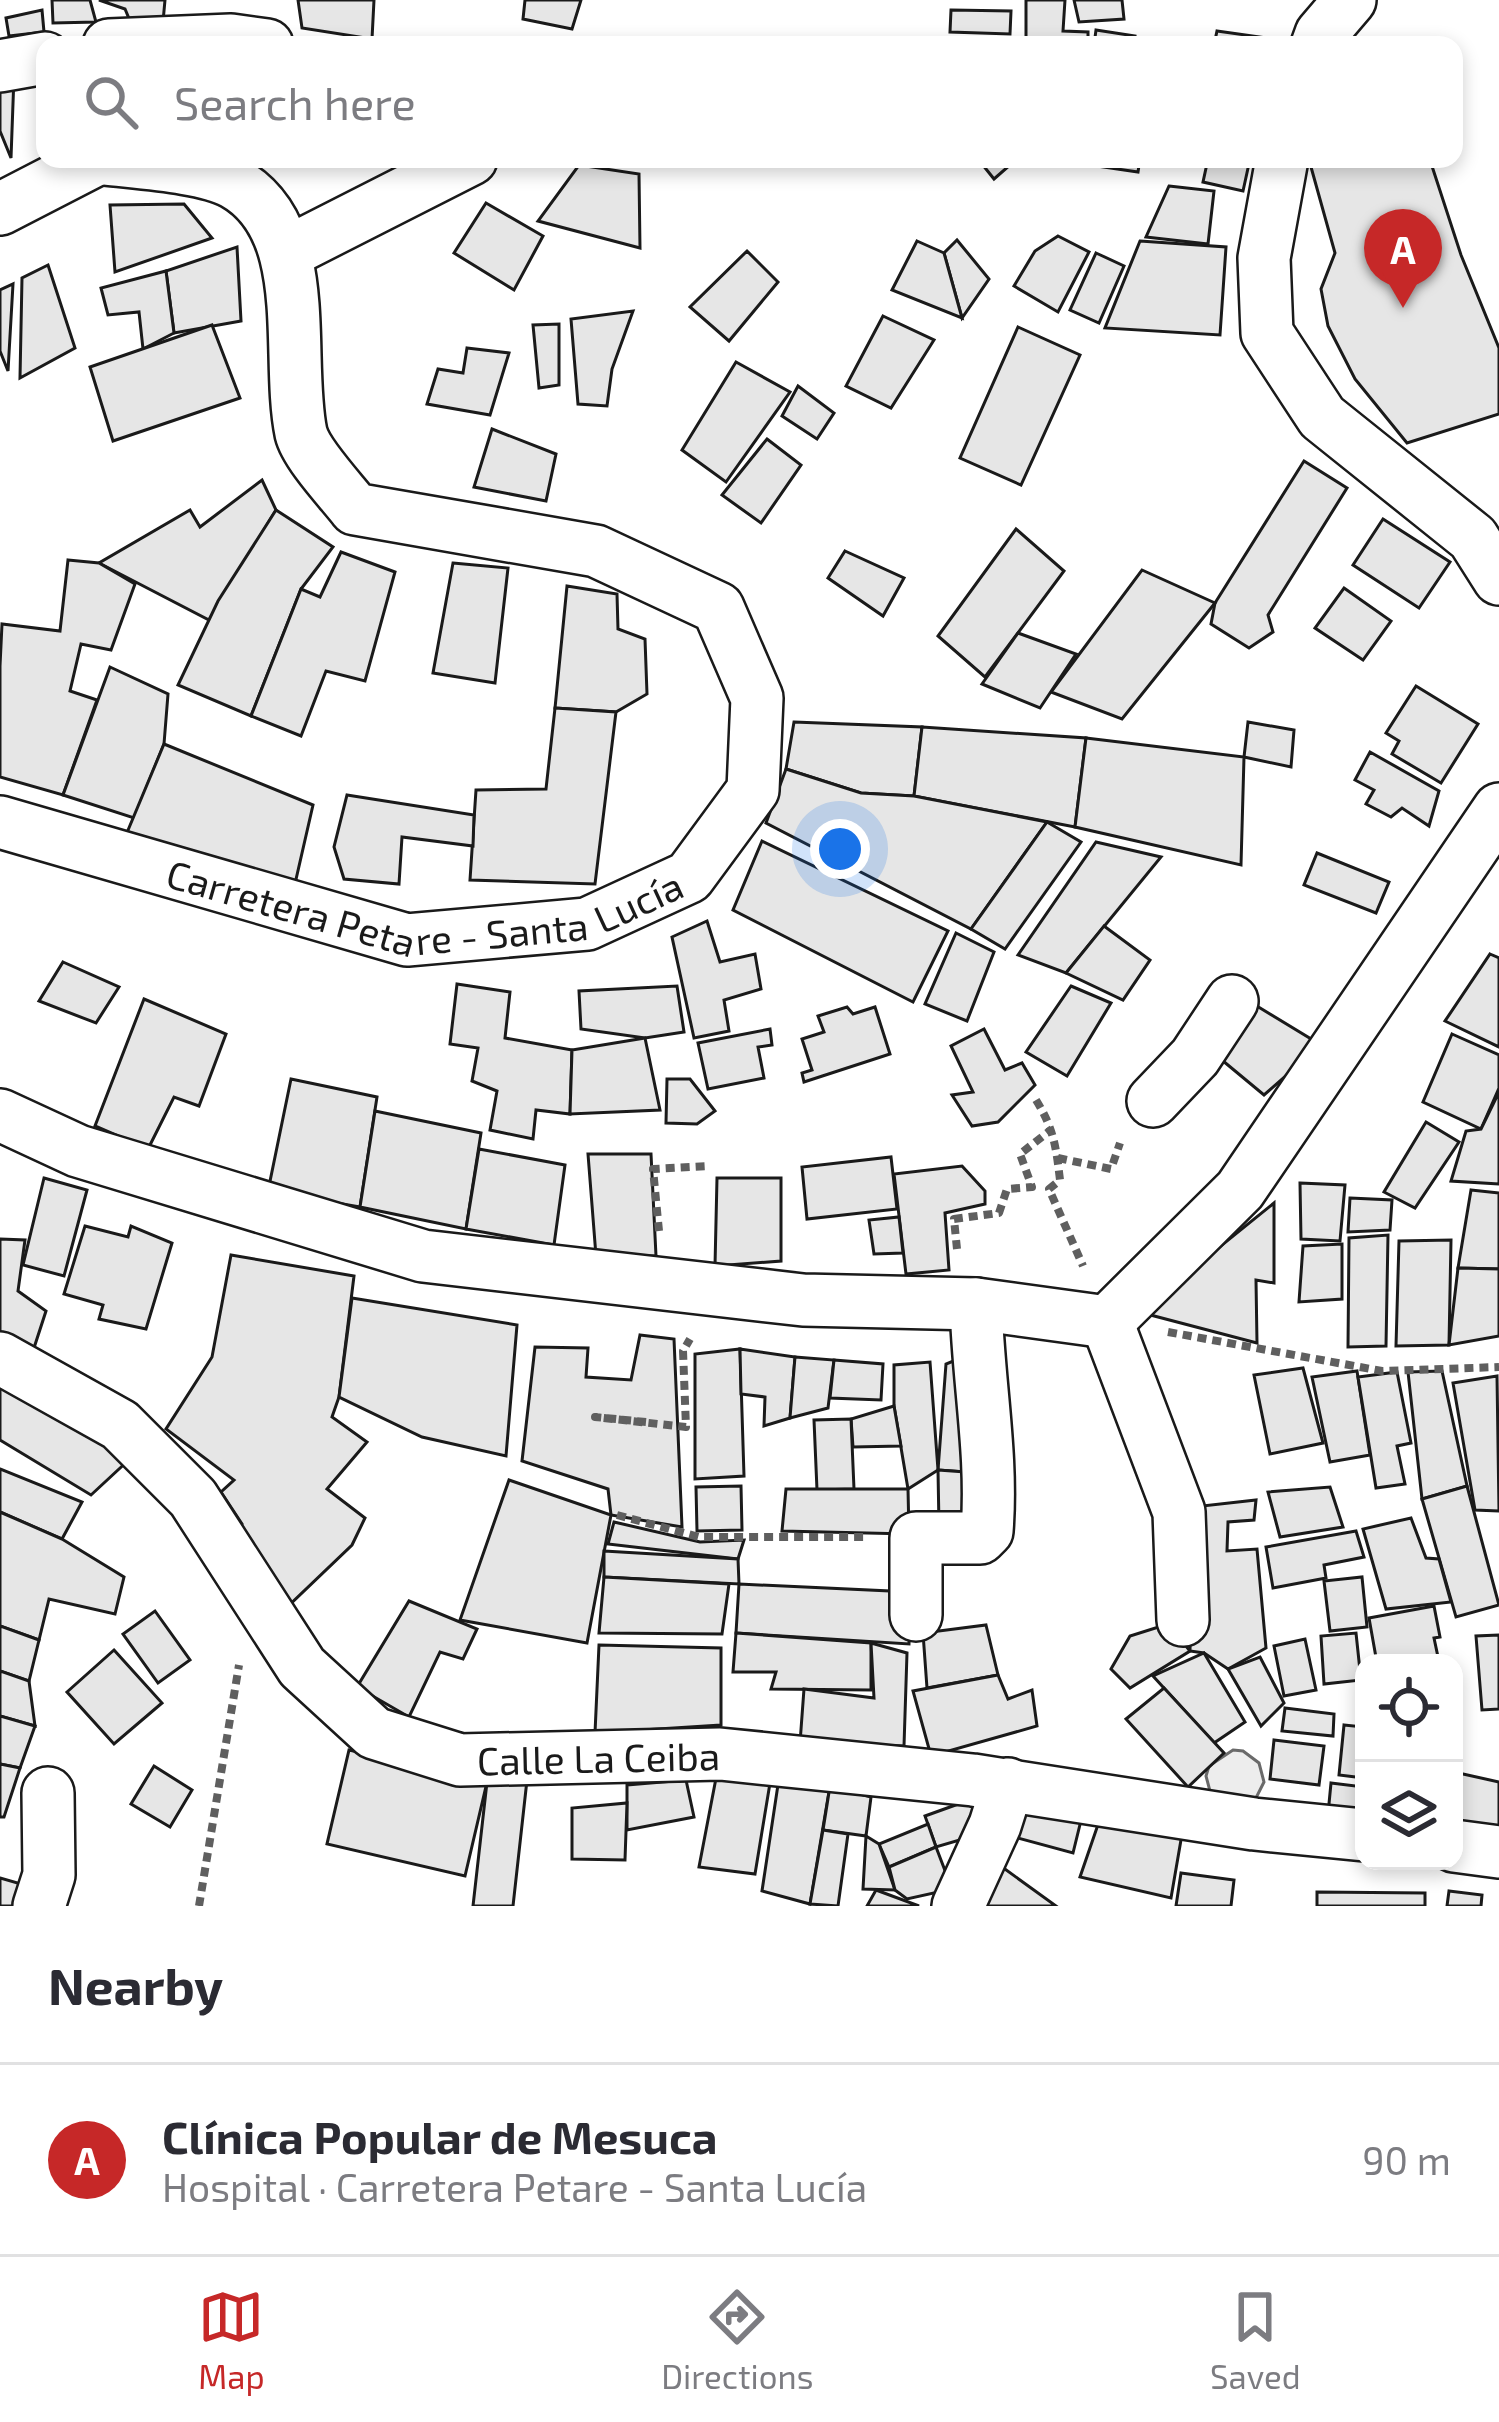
<!DOCTYPE html>
<html lang="en">
<head>
<meta charset="utf-8">
<style>
  :root { --surface:#fff; --page:#f7f7f7; --text:#2b2b33; --muted:#7c7c81; --line:#e1e1e2; --accent:#c62828 }
  body { margin:0; font-family:"Exo 2",sans-serif; background:var(--page); color:var(--text) }
  .controls { position:absolute; right:36px; bottom:36px; display:grid; overflow:hidden; border-radius:24px; box-shadow:0 6px 18px #0003 }
  .controls button { width:108px; height:108px; display:grid; place-items:center; padding:0; border:0; border-bottom:3px solid var(--line); background:var(--surface); color:var(--text); font:60px sans-serif }
  .you { position:absolute; left:840px; top:849px; width:42px; height:42px; margin:-30px; border:9px solid #fff; border-radius:50%; background:#1a73e8; box-shadow:0 0 0 18px #1a73e833 }
  .badge { display:grid; place-items:center; width:78px; height:78px; border-radius:50%; background:var(--accent); color:#fff; font-size:39px; font-weight:700 }
  .pin { position:absolute; translate:-50% -99px; filter:drop-shadow(0 3px 6px #0008) }
  .pin::after { content:''; position:absolute; top:63px; width:42px; height:36px; background:inherit; clip-path:polygon(0 0,100% 0,50% 100%) }
  .list { margin:0; padding:0; list-style:none }
  h2 { display:flex; justify-content:space-between; align-items:center; height:156px; margin:0; padding:0 48px; font-size:51px }
  h2 small { font-size:39px; font-weight:400; color:var(--muted) }
  .list li { display:grid; grid-template-columns:78px 1fr auto; gap:36px; align-items:center; box-sizing:border-box; height:192px; padding:0 48px; border-top:3px solid var(--line) }
  .list b { display:block; font-size:45px; white-space:nowrap }
  .list p { margin:0; font-size:39px; white-space:nowrap; color:var(--muted) }
  .list em { font-size:39px; font-style:normal; color:var(--muted) }
  .icon { flex:none; width:66px; height:66px; fill:none; stroke:currentColor; stroke-width:2; stroke-linecap:round; stroke-linejoin:round }
  .map { position:relative; flex:none; width:1499px; height:1906px; overflow:hidden }
  .search { position:absolute; background:var(--surface); box-shadow:0 6px 18px #0003; left:36px; right:36px; top:36px; height:132px; display:flex; align-items:center; gap:30px; box-sizing:border-box; padding:0 42px; border-radius:24px; color:var(--muted); font-size:45px }
  .sheet { height:348px; background:var(--surface) }
  nav { display:flex; justify-content:space-around; align-items:center; box-sizing:border-box; height:168px; border-top:3px solid var(--line); background:var(--surface); font-size:33px; color:var(--muted) }
  nav a { display:grid; justify-items:center; gap:6px }
  nav .on { color:var(--accent) }
  .map>svg:first-child { display:block }
</style>
</head>
<body>
<div class="map">
<svg width="1499" height="1906" viewBox="0 0 1499 1906">
  <rect width="100%" height="100%" fill="#fff"/>
  <polygon fill="#ededed" stroke="#6a6a6a" stroke-width="3" points="1233,1750 1243,1751 1259,1763 1264,1782 1255,1800 1211,1795 1206,1776 1209,1766"/>
  <g fill="#e6e6e6" stroke="#1a1a1a" stroke-width="3">
    <polygon points="52,0 90,0 96,22 53,23"/>
    <polygon points="99,0 165,0 163,22 133,28 125,9"/>
    <polygon points="298,0 374,0 372,39 302,28"/>
    <polygon points="525,0 581,0 572,29 523,19"/>
    <polygon points="1026,0 1065,0 1063,31 1088,32 1088,45 1026,45"/>
    <polygon points="1074,0 1122,0 1124,19 1079,22"/>
    <polygon points="42,10 44,32 9,36 6,18"/>
    <polygon points="951,10 1011,11 1010,34 950,32"/>
    <polygon points="1096,30 1135,36 1134,45 1094,45"/>
    <polygon points="1217,31 1274,39 1273,45 1214,45"/>
    <polygon points="14,76 11,158 0,131 0,79"/>
    <polygon points="978,159 1017,159 994,179"/>
    <polygon points="1076,159 1140,159 1138,172 1076,163"/>
    <polygon points="1208,159 1250,159 1243,191 1203,182"/>
    <polygon points="1327,159 1430,160 1461,255 1499,348 1499,414 1407,443 1355,379 1328,326 1321,289 1335,253 1311,167"/>
    <polygon points="579,165 639,174 640,248 538,221"/>
    <polygon points="1169,186 1214,191 1208,244 1146,237"/>
    <polygon points="486,203 543,236 514,290 454,253"/>
    <polygon points="184,204 212,238 115,272 110,205"/>
    <polygon points="1058,236 1089,252 1058,312 1014,286 1035,251"/>
    <polygon points="957,240 989,279 962,318 944,253"/>
    <polygon points="917,241 944,253 962,318 892,290"/>
    <polygon points="1140,241 1226,247 1220,335 1105,328"/>
    <polygon points="237,247 241,321 174,333 166,271"/>
    <polygon points="747,251 778,282 729,341 690,307"/>
    <polygon points="1096,253 1124,266 1099,323 1070,310"/>
    <polygon points="48,265 75,348 20,378 22,278"/>
    <polygon points="166,271 174,333 143,349 139,312 108,315 101,288"/>
    <polygon points="13,284 8,371 0,351 0,290"/>
    <polygon points="633,311 612,369 607,406 578,404 571,319"/>
    <polygon points="883,316 934,340 891,408 846,386"/>
    <polygon points="559,324 559,385 539,388 533,325"/>
    <polygon points="212,325 240,398 113,441 90,367"/>
    <polygon points="1018,327 1080,355 1021,485 960,458"/>
    <polygon points="467,348 509,353 490,415 427,404 438,369 463,373"/>
    <polygon points="736,362 790,392 726,482 682,450"/>
    <polygon points="798,386 834,413 817,439 782,416"/>
    <polygon points="492,429 556,454 546,501 474,487"/>
    <polygon points="767,439 801,465 761,523 722,495"/>
    <polygon points="1304,461 1347,488 1268,615 1273,632 1249,648 1211,624 1215,603"/>
    <polygon points="262,480 276,510 209,620 99,563 190,510 200,527"/>
    <polygon points="276,510 333,547 301,589 251,716 178,685 218,601"/>
    <polygon points="1383,519 1450,562 1419,608 1353,565"/>
    <polygon points="1016,529 1064,571 985,677 938,636"/>
    <polygon points="845,551 904,578 883,616 828,578"/>
    <polygon points="341,552 395,572 365,681 326,671 301,736 251,716 301,589 320,597"/>
    <polygon points="68,560 99,563 135,584 111,650 81,644 70,691 97,700 63,795 0,777 0,666 2,624 60,631"/>
    <polygon points="453,563 508,568 495,683 433,673"/>
    <polygon points="1142,570 1215,603 1122,719 1051,692"/>
    <polygon points="567,586 617,594 618,629 645,639 647,694 616,712 555,708"/>
    <polygon points="1344,588 1391,621 1363,660 1315,628"/>
    <polygon points="1018,633 1076,654 1040,708 982,684"/>
    <polygon points="110,667 168,694 164,744 134,818 63,795"/>
    <polygon points="1416,686 1478,724 1441,783 1392,754 1399,741 1386,733"/>
    <polygon points="555,708 616,712 595,884 470,880 476,790 546,789"/>
    <polygon points="794,722 922,727 914,796 861,793 786,769"/>
    <polygon points="1248,722 1294,730 1291,767 1244,757"/>
    <polygon points="922,727 1086,738 1075,827 914,796"/>
    <polygon points="1086,738 1244,757 1241,865 1075,827"/>
    <polygon points="164,744 313,805 294,888 126,835"/>
    <polygon points="1370,752 1439,791 1429,826 1402,808 1391,817 1366,804 1374,790 1355,780"/>
    <polygon points="786,769 861,793 914,796 1047,822 971,929 766,823"/>
    <polygon points="347,795 474,815 473,846 402,837 399,884 344,879 334,847"/>
    <polygon points="1047,822 1081,842 1005,949 971,929"/>
    <polygon points="762,841 948,931 913,1002 733,910"/>
    <polygon points="1096,842 1161,857 1066,973 1018,955"/>
    <polygon points="1317,853 1389,882 1376,913 1304,885"/>
    <polygon points="707,921 720,962 755,954 761,989 724,1000 729,1031 694,1038 672,937"/>
    <polygon points="1104,926 1150,960 1123,1000 1066,973"/>
    <polygon points="956,933 994,952 967,1021 925,1004"/>
    <polygon points="1490,954 1499,958 1499,1047 1445,1021"/>
    <polygon points="63,962 119,987 96,1023 39,1001"/>
    <polygon points="457,984 510,992 505,1038 572,1050 570,1114 536,1110 533,1139 490,1130 497,1091 472,1081 478,1048 450,1044"/>
    <polygon points="677,986 684,1032 645,1038 581,1029 579,991"/>
    <polygon points="1071,986 1111,1003 1067,1076 1026,1052"/>
    <polygon points="144,999 226,1034 199,1106 174,1097 148,1149 95,1126"/>
    <polygon points="1247,1000 1321,1045 1264,1095 1205,1046"/>
    <polygon points="847,1007 853,1014 875,1007 890,1054 804,1082 802,1073 812,1070 802,1039 824,1032 818,1016"/>
    <polygon points="770,1029 772,1045 758,1047 764,1078 708,1089 698,1043"/>
    <polygon points="984,1029 1005,1070 1022,1063 1035,1085 998,1122 972,1126 952,1095 973,1092 951,1046"/>
    <polygon points="1452,1034 1499,1055 1499,1088 1481,1129 1423,1102"/>
    <polygon points="645,1038 660,1110 570,1114 572,1050"/>
    <polygon points="291,1079 377,1097 360,1207 268,1191"/>
    <polygon points="667,1079 690,1079 715,1111 697,1124 666,1123"/>
    <polygon points="1499,1092 1499,1184 1451,1181 1466,1131 1481,1129"/>
    <polygon points="375,1111 481,1133 466,1229 360,1207"/>
    <polygon points="1426,1122 1459,1142 1415,1208 1384,1192"/>
    <polygon points="479,1149 565,1165 554,1245 466,1229"/>
    <polygon points="588,1154 651,1154 656,1256 596,1256"/>
    <polygon points="891,1157 897,1209 807,1219 802,1167"/>
    <polygon points="962,1166 985,1191 985,1204 945,1213 949,1270 906,1274 894,1174"/>
    <polygon points="44,1178 87,1190 64,1276 23,1265"/>
    <polygon points="717,1178 781,1178 781,1261 715,1266"/>
    <polygon points="1300,1183 1345,1185 1340,1241 1301,1239"/>
    <polygon points="1471,1190 1499,1193 1499,1269 1458,1268"/>
    <polygon points="1350,1198 1392,1200 1390,1230 1348,1232"/>
    <polygon points="1274,1203 1274,1283 1256,1280 1257,1343 1139,1312"/>
    <polygon points="899,1217 903,1253 874,1254 869,1220"/>
    <polygon points="85,1226 128,1237 131,1226 172,1243 146,1329 99,1319 103,1305 64,1294"/>
    <polygon points="1388,1235 1386,1346 1348,1347 1349,1238"/>
    <polygon points="0,1239 25,1240 18,1291 46,1311 32,1354 0,1336"/>
    <polygon points="1451,1240 1449,1345 1396,1346 1399,1241"/>
    <polygon points="1342,1244 1342,1299 1299,1302 1303,1246"/>
    <polygon points="231,1255 354,1276 339,1397 332,1417 367,1442 327,1489 365,1518 352,1545 283,1611 237,1531 242,1524 221,1492 234,1480 166,1429 212,1357"/>
    <polygon points="1458,1268 1499,1269 1499,1336 1449,1345"/>
    <polygon points="352,1298 517,1325 506,1456 422,1437 339,1397"/>
    <polygon points="640,1335 674,1339 682,1527 611,1515 608,1489 522,1461 535,1347 588,1348 586,1377 631,1380"/>
    <polygon points="740,1349 744,1476 695,1479 695,1354"/>
    <polygon points="740,1349 795,1357 790,1418 764,1426 765,1397 741,1394"/>
    <polygon points="968,1355 979,1473 938,1470 946,1364"/>
    <polygon points="795,1357 834,1360 828,1408 790,1418"/>
    <polygon points="834,1360 883,1364 881,1400 830,1398"/>
    <polygon points="930,1362 938,1470 908,1489 894,1406 894,1365"/>
    <polygon points="1303,1368 1323,1443 1270,1454 1254,1375"/>
    <polygon points="0,1371 133,1456 91,1495 0,1440"/>
    <polygon points="1357,1371 1370,1455 1330,1462 1312,1377"/>
    <polygon points="1442,1371 1467,1486 1422,1499 1408,1372"/>
    <polygon points="1397,1372 1411,1443 1397,1446 1405,1484 1376,1488 1358,1377"/>
    <polygon points="1497,1376 1499,1511 1475,1510 1453,1383"/>
    <polygon points="894,1406 901,1446 853,1447 851,1419"/>
    <polygon points="851,1419 854,1489 817,1490 814,1420"/>
    <polygon points="0,1469 82,1502 62,1539 0,1512"/>
    <polygon points="938,1470 979,1473 977,1526 939,1526"/>
    <polygon points="509,1480 611,1515 587,1643 460,1620"/>
    <polygon points="741,1486 742,1530 697,1531 696,1487"/>
    <polygon points="1467,1486 1499,1605 1456,1617 1422,1499"/>
    <polygon points="1330,1487 1343,1527 1280,1537 1268,1492"/>
    <polygon points="786,1489 908,1489 909,1534 782,1531"/>
    <polygon points="1256,1500 1254,1520 1228,1522 1227,1551 1257,1549 1266,1648 1228,1669 1204,1653 1190,1651 1193,1507"/>
    <polygon points="0,1512 62,1539 124,1577 115,1614 49,1599 39,1640 0,1626"/>
    <polygon points="1411,1518 1426,1558 1439,1559 1451,1602 1386,1609 1363,1529"/>
    <polygon points="614,1522 700,1542 744,1540 738,1559 608,1544"/>
    <polygon points="1356,1531 1364,1557 1324,1565 1326,1578 1273,1588 1266,1547"/>
    <polygon points="604,1551 738,1559 739,1584 604,1577"/>
    <polygon points="604,1577 729,1584 722,1634 599,1633"/>
    <polygon points="1362,1577 1367,1627 1330,1631 1324,1581"/>
    <polygon points="739,1584 911,1592 909,1644 736,1633"/>
    <polygon points="409,1601 477,1629 463,1659 440,1652 409,1717 357,1687"/>
    <polygon points="1434,1606 1440,1637 1434,1638 1438,1657 1377,1663 1369,1618"/>
    <polygon points="155,1611 190,1660 158,1683 123,1634"/>
    <polygon points="1168,1624 1190,1651 1130,1688 1111,1669 1130,1636"/>
    <polygon points="986,1625 998,1675 927,1688 923,1633"/>
    <polygon points="0,1626 39,1640 29,1681 0,1671"/>
    <polygon points="736,1633 871,1643 871,1690 771,1689 776,1672 733,1672"/>
    <polygon points="1356,1633 1361,1680 1324,1684 1321,1636"/>
    <polygon points="1499,1635 1499,1709 1482,1710 1476,1636"/>
    <polygon points="1305,1639 1316,1690 1284,1696 1274,1646"/>
    <polygon points="871,1643 907,1653 904,1746 800,1743 804,1689 874,1698"/>
    <polygon points="599,1645 721,1648 721,1725 595,1733"/>
    <polygon points="114,1650 162,1703 114,1744 67,1692"/>
    <polygon points="1204,1653 1245,1722 1214,1743 1153,1676"/>
    <polygon points="1260,1657 1284,1703 1261,1726 1228,1669"/>
    <polygon points="0,1671 29,1681 35,1726 0,1716"/>
    <polygon points="998,1675 1008,1699 1032,1690 1037,1726 931,1756 913,1691"/>
    <polygon points="1164,1688 1224,1753 1188,1787 1126,1719"/>
    <polygon points="1285,1708 1334,1714 1333,1736 1282,1731"/>
    <polygon points="0,1716 35,1726 20,1768 0,1764"/>
    <polygon points="1344,1725 1364,1727 1364,1778 1339,1775"/>
    <polygon points="1274,1740 1324,1746 1319,1785 1270,1779"/>
    <polygon points="349,1750 487,1782 465,1876 327,1844"/>
    <polygon points="0,1764 20,1768 4,1817 0,1817"/>
    <polygon points="154,1766 192,1790 170,1827 131,1804"/>
    <polygon points="1454,1772 1499,1782 1499,1833 1454,1824"/>
    <polygon points="717,1773 771,1777 755,1874 699,1867"/>
    <polygon points="779,1778 830,1786 810,1904 762,1891"/>
    <polygon points="527,1780 513,1906 473,1906 487,1782"/>
    <polygon points="686,1780 694,1817 627,1830 627,1785"/>
    <polygon points="1331,1783 1364,1787 1364,1817 1328,1814"/>
    <polygon points="830,1786 871,1797 866,1836 823,1830"/>
    <polygon points="1015,1796 1085,1804 1073,1853 1003,1834"/>
    <polygon points="975,1798 987,1832 936,1847 925,1816"/>
    <polygon points="627,1803 625,1860 572,1859 572,1808"/>
    <polygon points="1103,1810 1182,1834 1171,1898 1080,1877"/>
    <polygon points="928,1824 936,1847 889,1867 879,1844"/>
    <polygon points="823,1830 848,1834 838,1906 810,1904"/>
    <polygon points="866,1836 879,1844 895,1890 863,1889"/>
    <polygon points="936,1847 952,1889 907,1899 895,1890 889,1867"/>
    <polygon points="998,1864 1056,1906 981,1906"/>
    <polygon points="1181,1873 1234,1880 1231,1906 1176,1906"/>
    <polygon points="0,1878 35,1888 31,1906 0,1906"/>
    <polygon points="876,1890 919,1906 867,1906"/>
    <polygon points="1449,1891 1482,1895 1481,1906 1447,1906"/>
    <polygon points="1317,1892 1425,1893 1425,1906 1317,1906"/>
  </g>
  <g fill="none" stroke-linecap="round" stroke-linejoin="round">
    <defs>
      <g id="minor">
        <polyline points="109,45 231,40 267,45"/>
        <polyline points="1317,45 1321,34 1350,0"/>
        <polyline points="0,66 45,58"/>
        <polyline points="1282,159 1264,258 1267,333 1322,417 1473,538 1499,579"/>
        <polyline points="0,209 97,159"/>
        <polyline points="288,252 471,159"/>
        <path id="s1" d="M0,822l407,118 180,-16 102,-47 64,-87 4,-92 -39,-90 -122,-57 -241,-42c-14,-18 -49,-55 -54,-76 -16,-77 15,-204 -67,-250 -28,-16 -96,-20 -129,-24"/>
        <polyline points="1153,1101 1195,1057 1232,1001"/>
        <polyline points="0,1115 78,1151 423,1256 803,1300 976,1304 1107,1322 1240,1190 1499,809"/>
        <polyline points="1107,1322 1179,1512 1183,1620"/>
        <path id="s2" d="M0,1358l120,67 73,73 109,169 72,66 86,27 260,-6 253,26 281,44 110,11"/>
        <path d="M916,1615v-77h64l7,-7c6,-75 -9,-151 -11,-227"/>
        <polyline points="1454,1846 1499,1852"/>
        <polyline points="39,1906 49,1875 48,1793"/>
        <polyline points="958,1906 995,1825 1008,1784"/>
      </g>
    </defs>
    <use href="#minor" stroke="#1a1a1a" stroke-width="56"/>
    <g stroke="#5f5f5f" stroke-width="8" stroke-dasharray="9 6" stroke-linecap="butt">
      <path d="M1036,1100c18,29 20,47 24,80l-11,9 34,77"/>
      <polyline points="1058,1158 1111,1169 1120,1143"/>
      <polyline points="659,1231 653,1169 708,1166"/>
      <polyline points="957,1249 954,1219 999,1213 1007,1189 1032,1187 1020,1154 1052,1129"/>
      <polyline points="1168,1332 1382,1371 1499,1367"/>
      <polyline points="646,1422 595,1417 686,1427 683,1351 690,1339"/>
      <polyline points="617,1515 699,1537 866,1537"/>
      <polyline points="199,1906 239,1665"/>
    </g>
    <use href="#minor" stroke="#fff" stroke-width="51"/>
  </g>
  <g text-anchor="middle" dominant-baseline="central" stroke-width="9" stroke-linejoin="round" paint-order="stroke">
    <g font-size="39" fill="#1a1a1a" stroke="#fff">
      <text stroke="none"><textPath href="#s1" startOffset="441">Carretera Petare - Santa Lucía</textPath></text>
      <text stroke="none"><textPath href="#s2" startOffset="768">Calle La Ceiba</textPath></text>
    </g>
  </g>
</svg>
<div class="controls">
<button><svg class="icon" aria-label="locate" viewBox="0 0 24 24"><circle cx="12" cy="12" r="6"/><path d="M12 2v4M12 18v4M2 12h4M18 12h4"/></svg></button>
<button><svg class="icon" aria-label="layers" viewBox="0 0 24 24"><path d="M12 4l9 5-9 5-9-5zM3 14l9 5 9-5"/></svg></button>
</div>
<div class="you"></div>
<div class="pin badge" style="left:1403px;top:308px">A</div>
<div class="search"><svg class="icon" aria-label="search" viewBox="0 0 24 24"><circle cx="10" cy="10" r="6"/><path d="M15 15l6 6"/></svg>Search here</div>
</div>
<section class="sheet">
<h2>Nearby<small></small></h2>
<ul class="list">
<li><span class="badge">A</span><div><b>Clínica Popular de Mesuca</b><p>Hospital · Carretera Petare - Santa Lucía</p></div><em>90 m</em></li>
</ul>
</section>
<nav>
<a class="on"><svg class="icon" aria-label="map" viewBox="0 0 24 24"><path d="M3 6l6-2 6 2 6-2v14l-6 2-6-2-6 2zM9 4v14M15 6v14"/></svg>Map</a>
<a><svg class="icon" aria-label="directions" viewBox="0 0 24 24"><path d="M12 3l9 9-9 9-9-9zM9 14v-3h6M13 9l2 2-2 2"/></svg>Directions</a>
<a><svg class="icon" aria-label="saved" viewBox="0 0 24 24"><path d="M7 4h10v16l-5-4-5 4z"/></svg>Saved</a>
</nav>
</body>
</html>
